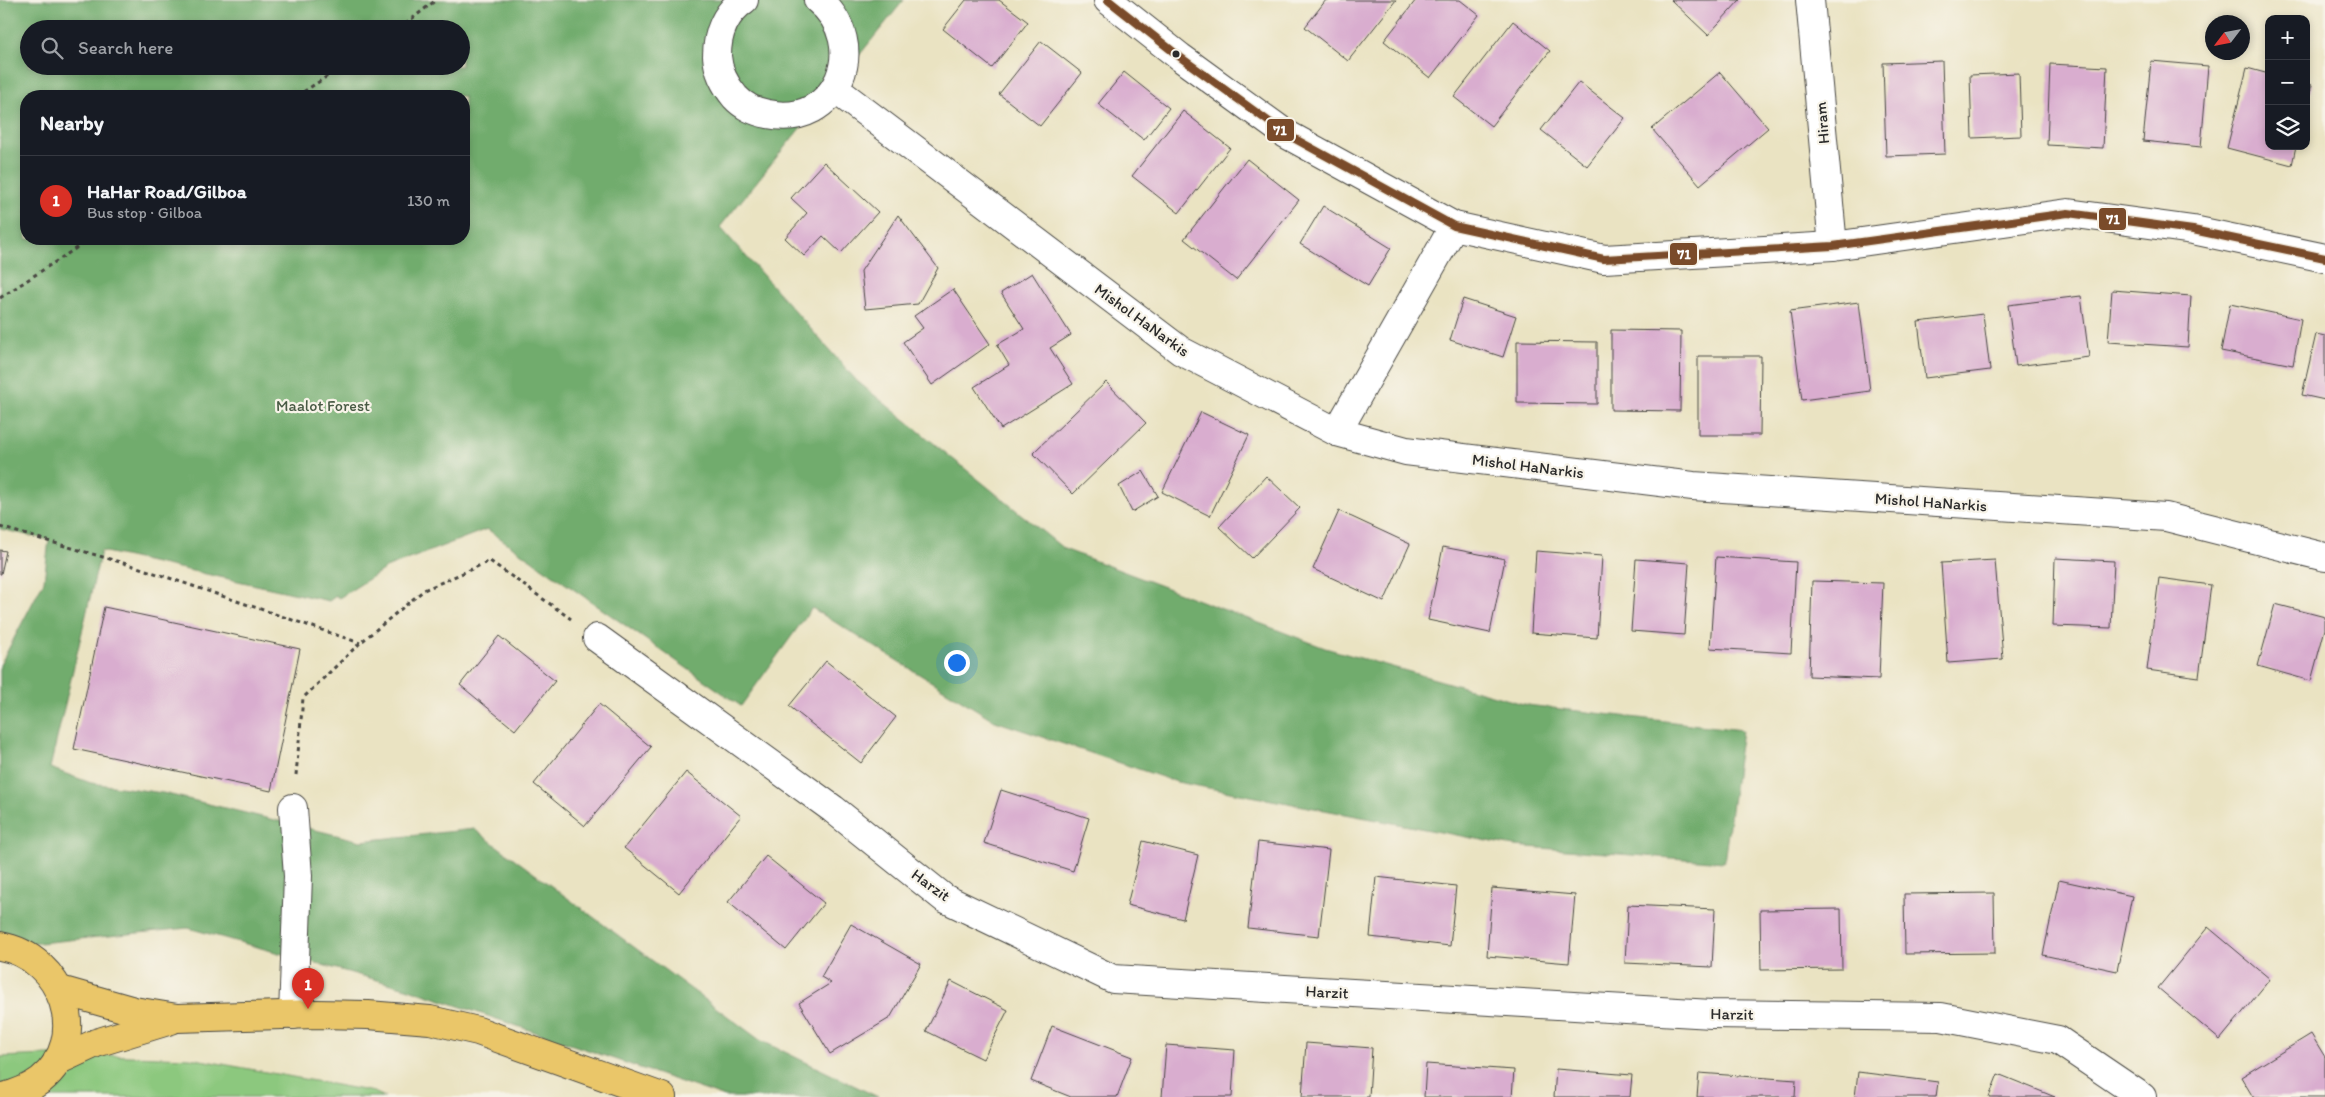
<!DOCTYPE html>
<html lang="en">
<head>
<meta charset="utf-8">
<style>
  :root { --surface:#171b24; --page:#20242c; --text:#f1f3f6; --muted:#9ea1a6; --line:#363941; --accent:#d93025 }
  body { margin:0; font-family:Itim,sans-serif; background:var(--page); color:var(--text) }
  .controls { position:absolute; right:15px; top:15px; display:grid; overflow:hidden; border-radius:10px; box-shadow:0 2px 8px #0003 }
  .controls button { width:45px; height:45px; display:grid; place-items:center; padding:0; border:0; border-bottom:1px solid var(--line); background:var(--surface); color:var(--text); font:25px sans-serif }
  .compass { position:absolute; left:2205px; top:15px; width:45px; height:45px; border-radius:50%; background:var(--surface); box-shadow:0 2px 8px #0003; rotate:238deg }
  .you { position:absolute; left:956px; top:662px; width:18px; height:18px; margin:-12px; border:4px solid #fff; border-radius:50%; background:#1a73e8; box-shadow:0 0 0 8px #1a73e833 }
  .badge { display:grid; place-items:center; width:32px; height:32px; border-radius:50%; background:var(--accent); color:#fff; font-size:16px; font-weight:700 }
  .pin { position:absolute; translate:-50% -41px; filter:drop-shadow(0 1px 2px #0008) }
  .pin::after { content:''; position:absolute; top:26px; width:18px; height:15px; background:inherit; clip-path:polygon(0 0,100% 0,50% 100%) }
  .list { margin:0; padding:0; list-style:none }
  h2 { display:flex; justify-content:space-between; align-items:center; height:65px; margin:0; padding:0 20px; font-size:21px }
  h2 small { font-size:16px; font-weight:400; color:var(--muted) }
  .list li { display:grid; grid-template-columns:32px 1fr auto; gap:15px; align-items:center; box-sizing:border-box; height:90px; padding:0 20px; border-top:1px solid var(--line) }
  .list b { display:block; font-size:19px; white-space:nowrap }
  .list p { margin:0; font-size:16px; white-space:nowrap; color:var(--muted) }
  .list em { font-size:16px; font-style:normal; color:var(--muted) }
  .icon { flex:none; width:28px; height:28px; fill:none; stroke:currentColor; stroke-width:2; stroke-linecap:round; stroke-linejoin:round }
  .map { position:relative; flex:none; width:2325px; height:1097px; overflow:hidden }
  .search { position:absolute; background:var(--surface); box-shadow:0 2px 8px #0003; left:20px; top:20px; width:450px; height:55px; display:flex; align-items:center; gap:12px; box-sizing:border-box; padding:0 18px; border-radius:28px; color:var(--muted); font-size:19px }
  .panel { position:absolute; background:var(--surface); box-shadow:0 2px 8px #0003; left:20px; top:90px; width:450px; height:155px; border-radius:20px }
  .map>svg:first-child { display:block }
</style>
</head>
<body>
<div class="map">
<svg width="2325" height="1097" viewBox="0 0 2325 1097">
  <rect width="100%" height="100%" fill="#f7f3e8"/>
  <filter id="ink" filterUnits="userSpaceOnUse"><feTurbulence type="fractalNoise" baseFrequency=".02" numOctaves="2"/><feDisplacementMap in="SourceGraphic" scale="10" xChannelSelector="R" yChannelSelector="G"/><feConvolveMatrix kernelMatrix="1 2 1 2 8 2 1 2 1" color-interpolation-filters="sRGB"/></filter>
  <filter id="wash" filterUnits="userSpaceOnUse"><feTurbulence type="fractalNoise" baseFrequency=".0096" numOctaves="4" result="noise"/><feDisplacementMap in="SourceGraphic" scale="20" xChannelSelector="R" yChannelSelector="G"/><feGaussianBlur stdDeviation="1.12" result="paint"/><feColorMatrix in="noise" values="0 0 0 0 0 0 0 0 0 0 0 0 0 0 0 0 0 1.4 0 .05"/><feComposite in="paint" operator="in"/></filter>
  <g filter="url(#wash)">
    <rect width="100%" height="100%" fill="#eae3c2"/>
    <polygon fill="#8cc87e" stroke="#5c7a54" points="71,1054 190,1058 374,1092 385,1097 0,1097 0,1057"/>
    <path fill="#71ac6d" stroke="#4e6c4c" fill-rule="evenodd" d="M0,0h904l-184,227 137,154 207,168 261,99 202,57 215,25 -18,132 -210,-16 -337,-64 -182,-61 -183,-113 -71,98 -254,-177 -101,39 -47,30 -3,-2 -7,5 -228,-50 -51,217 41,15 72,10 198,48 113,-12 286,211 118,57h-153l-319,-109 -218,-60 -188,19v-282l44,-84 5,-41 -49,-11zM29,29h432v37h-432zM26,96h438v143h-438z"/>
    <g id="blocks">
      <g fill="#d9adcf">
        <polygon points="966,0 999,0 1028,22 992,68 943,29"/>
        <polygon points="1326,0 1396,0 1348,61 1305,27"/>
        <polygon points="1416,0 1460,0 1479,15 1430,78 1384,41"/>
        <polygon points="1671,0 1740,0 1708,35"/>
        <polygon points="1513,21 1550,51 1491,126 1454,97"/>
        <polygon points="1041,41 1082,73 1040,126 999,94"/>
        <polygon points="1942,61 1945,154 1886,156 1883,63"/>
        <polygon points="2151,61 2208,66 2201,147 2143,141"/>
        <polygon points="2050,64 2107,67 2103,148 2047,145"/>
        <polygon points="2247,68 2269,74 2269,146 2296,146 2292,165 2227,148"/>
        <polygon points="1124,72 1169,108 1144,140 1098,104"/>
        <polygon points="1720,72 1768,128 1700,185 1652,129"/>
        <polygon points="2019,73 2021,136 1972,138 1970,75"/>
        <polygon points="1579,82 1625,118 1587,166 1541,130"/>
        <polygon points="2306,83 2312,85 2307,103 2306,103"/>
        <polygon points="1183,111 1230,148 1179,213 1132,176"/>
        <polygon points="1247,159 1299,200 1236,280 1184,239"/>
        <polygon points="824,162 878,212 841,253 823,236 804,256 785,238 807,213 791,198"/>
        <polygon points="1323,206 1391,248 1368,286 1300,244"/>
        <polygon points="898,215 938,268 918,304 865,309 861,271"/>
        <polygon points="1032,273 1071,335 1050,348 1073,384 1001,429 974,387 1009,365 997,345 1024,329 1001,293"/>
        <polygon points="953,289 990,344 932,385 903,342 923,328 914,316"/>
        <polygon points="2112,290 2191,296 2188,347 2108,342"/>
        <polygon points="2081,296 2089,357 2016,366 2008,305"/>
        <polygon points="1463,299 1516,316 1503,357 1450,340"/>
        <polygon points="1859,302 1870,391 1802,400 1790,311"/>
        <polygon points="2230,304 2301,319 2293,365 2221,351"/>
        <polygon points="1983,314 1990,370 1925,378 1918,322"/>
        <polygon points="1611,330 1681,331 1680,411 1611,410"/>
        <polygon points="2316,334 2325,336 2325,400 2302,395"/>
        <polygon points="1517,341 1597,342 1597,404 1517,403"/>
        <polygon points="1698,356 1761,356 1760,435 1698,435"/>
        <polygon points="1106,382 1146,423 1073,494 1033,453"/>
        <polygon points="1201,412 1249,435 1210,516 1162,492"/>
        <polygon points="1143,471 1158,496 1132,512 1119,486"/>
        <polygon points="1266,476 1300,508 1252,558 1219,527"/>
        <polygon points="1339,511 1410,544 1384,602 1313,569"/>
        <polygon points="1443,547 1505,559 1490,633 1428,620"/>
        <polygon points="0,550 6,551 1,574 0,574"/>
        <polygon points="1536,551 1602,556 1597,638 1531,633"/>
        <polygon points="1716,557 1796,562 1791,653 1710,648"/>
        <polygon points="2055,558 2114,561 2111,628 2053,626"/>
        <polygon points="1636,559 1689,563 1684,635 1631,631"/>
        <polygon points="1995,560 2003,659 1948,663 1941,563"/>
        <polygon points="2159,578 2211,585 2199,677 2147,670"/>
        <polygon points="1812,581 1883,583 1879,679 1809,676"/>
        <polygon points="2275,604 2325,617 2325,629 2311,681 2258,666"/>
        <polygon points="104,607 300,649 271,791 74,749"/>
        <polygon points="499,636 555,681 515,730 460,685"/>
        <polygon points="826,661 896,717 861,763 789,706"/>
        <polygon points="599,704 651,747 585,826 534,784"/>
        <polygon points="686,772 741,816 679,893 624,848"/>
        <polygon points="1001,790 1089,818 1073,871 984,843"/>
        <polygon points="1143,841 1198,855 1183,919 1127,905"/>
        <polygon points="1258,842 1329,850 1319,936 1248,928"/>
        <polygon points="766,856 824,903 786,950 728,902"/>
        <polygon points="1376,877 1456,886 1450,946 1370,937"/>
        <polygon points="2059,880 2132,896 2117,971 2043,955"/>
        <polygon points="1492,888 1575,895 1569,963 1487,956"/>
        <polygon points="1994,893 1995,953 1905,954 1904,894"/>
        <polygon points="1628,905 1715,909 1712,967 1625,963"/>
        <polygon points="1841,909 1842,969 1761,970 1760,910"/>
        <polygon points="851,924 921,964 890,1018 830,1054 799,1003 831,983 821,977"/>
        <polygon points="2208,927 2270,979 2220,1040 2158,988"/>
        <polygon points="951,981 1008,1010 983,1059 926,1031"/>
        <polygon points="1052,1026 1132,1057 1117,1097 1071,1097 1031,1081"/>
        <polygon points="2311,1034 2325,1057 2325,1097 2253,1097 2241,1077"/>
        <polygon points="1306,1043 1372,1048 1369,1097 1302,1097"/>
        <polygon points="1166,1045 1235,1050 1232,1097 1162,1097"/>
        <polygon points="1426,1064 1514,1070 1512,1097 1424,1097"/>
        <polygon points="1556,1069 1632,1075 1630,1097 1554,1097"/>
        <polygon points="1858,1072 1938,1082 1936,1097 1855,1097"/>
        <polygon points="1699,1073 1796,1080 1795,1097 1697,1097"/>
        <polygon points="1998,1074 2055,1097 1989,1097"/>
      </g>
    </g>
  </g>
  <g filter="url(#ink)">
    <use href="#blocks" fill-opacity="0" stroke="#484742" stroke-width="1"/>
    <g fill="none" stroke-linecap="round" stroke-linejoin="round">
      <defs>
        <g id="minor">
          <path d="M744,0c-19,13 -27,34 -27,56 1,16 8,29 18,41 8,9 21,15 33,17 69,15 104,-70 50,-114"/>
          <polyline points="1108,0 1180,57 1286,134 1454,226 1604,259 1833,246 2068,213 2193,230 2325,258"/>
          <polyline points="1810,0 1833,246"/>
          <polyline points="835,89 1181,351 1337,432 1406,451 1693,486 2166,517 2325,557"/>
          <polyline points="1337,432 1454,226"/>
          <polyline points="597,638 833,809 944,898 1113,979 1712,1014 1941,1017 2058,1040 2142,1097"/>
          <polyline points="293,1015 298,876 293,808"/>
        </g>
        <g id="major">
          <path d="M0,946c63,11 92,93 41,134 -12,9 -25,14 -38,17"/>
          <polyline points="60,990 134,1011 177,1018 316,1014 368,1015 430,1020 478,1031 662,1097"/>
          <polyline points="57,1061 96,1043 171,1020"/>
        </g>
      </defs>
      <use href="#minor" stroke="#484742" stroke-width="30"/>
      <use href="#major" stroke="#484742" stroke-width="30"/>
      <g stroke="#484742" stroke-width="3" stroke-dasharray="4 4" stroke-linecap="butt">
        <polyline points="399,29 436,0"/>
        <polyline points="297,96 343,66"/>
        <polyline points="0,298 90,239"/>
        <polyline points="0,527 137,567 360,643"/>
        <polyline points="296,775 303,698 360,643 424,590 490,561 571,619"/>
      </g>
      <use href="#minor" stroke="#fff" stroke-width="28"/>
      <use href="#major" stroke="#eac669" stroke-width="28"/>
      <defs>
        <polyline id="bus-1" points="1108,0 1180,57 1286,134 1454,226 1604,259 1833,246 2068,213 2193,230 2325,258"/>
      </defs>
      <use href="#bus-1" stroke="#f7f3e8" stroke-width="11"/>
      <use href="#bus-1" stroke="#7a4b2a" stroke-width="8"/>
    </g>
  </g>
  <circle fill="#2b2b2b" stroke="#f7f3e8" stroke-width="2" cx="1176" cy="54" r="4.5"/>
  <g text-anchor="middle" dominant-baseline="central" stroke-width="4.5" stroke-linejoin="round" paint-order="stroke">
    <g font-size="16" fill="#2b2b2b" stroke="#f7f3e8">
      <text transform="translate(1822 123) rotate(-95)">Hiram</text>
      <text transform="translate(1142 320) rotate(36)">Mishol HaNarkis</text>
      <text transform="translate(1528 466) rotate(7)">Mishol HaNarkis</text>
      <text transform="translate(1931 502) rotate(4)">Mishol HaNarkis</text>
      <text transform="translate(931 885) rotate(36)">Harzit</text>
      <text transform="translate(1327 992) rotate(3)">Harzit</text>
      <text transform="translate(1732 1014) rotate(1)">Harzit</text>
    </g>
    <g font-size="16" fill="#485a44" stroke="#f7f3e8">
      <text x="323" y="405">Maalot Forest</text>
    </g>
  </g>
  <g stroke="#f7f3e8" stroke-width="2">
    <rect x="1266" y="118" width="29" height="24" rx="5" fill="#7a4b2a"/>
    <rect x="2098" y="207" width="29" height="24" rx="5" fill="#7a4b2a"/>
    <rect x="1669" y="242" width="29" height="24" rx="5" fill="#7a4b2a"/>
  </g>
  <g font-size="14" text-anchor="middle" font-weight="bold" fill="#fff">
    <text x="1280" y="135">71</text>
    <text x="2113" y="224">71</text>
    <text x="1684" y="259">71</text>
  </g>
</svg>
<div class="controls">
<button>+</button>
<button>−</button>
<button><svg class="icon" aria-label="layers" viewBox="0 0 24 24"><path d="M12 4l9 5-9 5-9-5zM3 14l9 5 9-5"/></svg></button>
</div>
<svg class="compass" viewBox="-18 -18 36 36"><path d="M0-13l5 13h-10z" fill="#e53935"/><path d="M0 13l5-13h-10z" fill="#9ea1a6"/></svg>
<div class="you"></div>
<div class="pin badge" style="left:308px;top:1009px">1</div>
<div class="search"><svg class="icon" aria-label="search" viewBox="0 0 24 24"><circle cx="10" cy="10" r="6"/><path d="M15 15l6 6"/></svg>Search here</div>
<section class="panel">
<h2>Nearby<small></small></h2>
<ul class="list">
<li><span class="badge">1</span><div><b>HaHar Road/Gilboa</b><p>Bus stop · Gilboa</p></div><em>130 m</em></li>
</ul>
</section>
</div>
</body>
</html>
